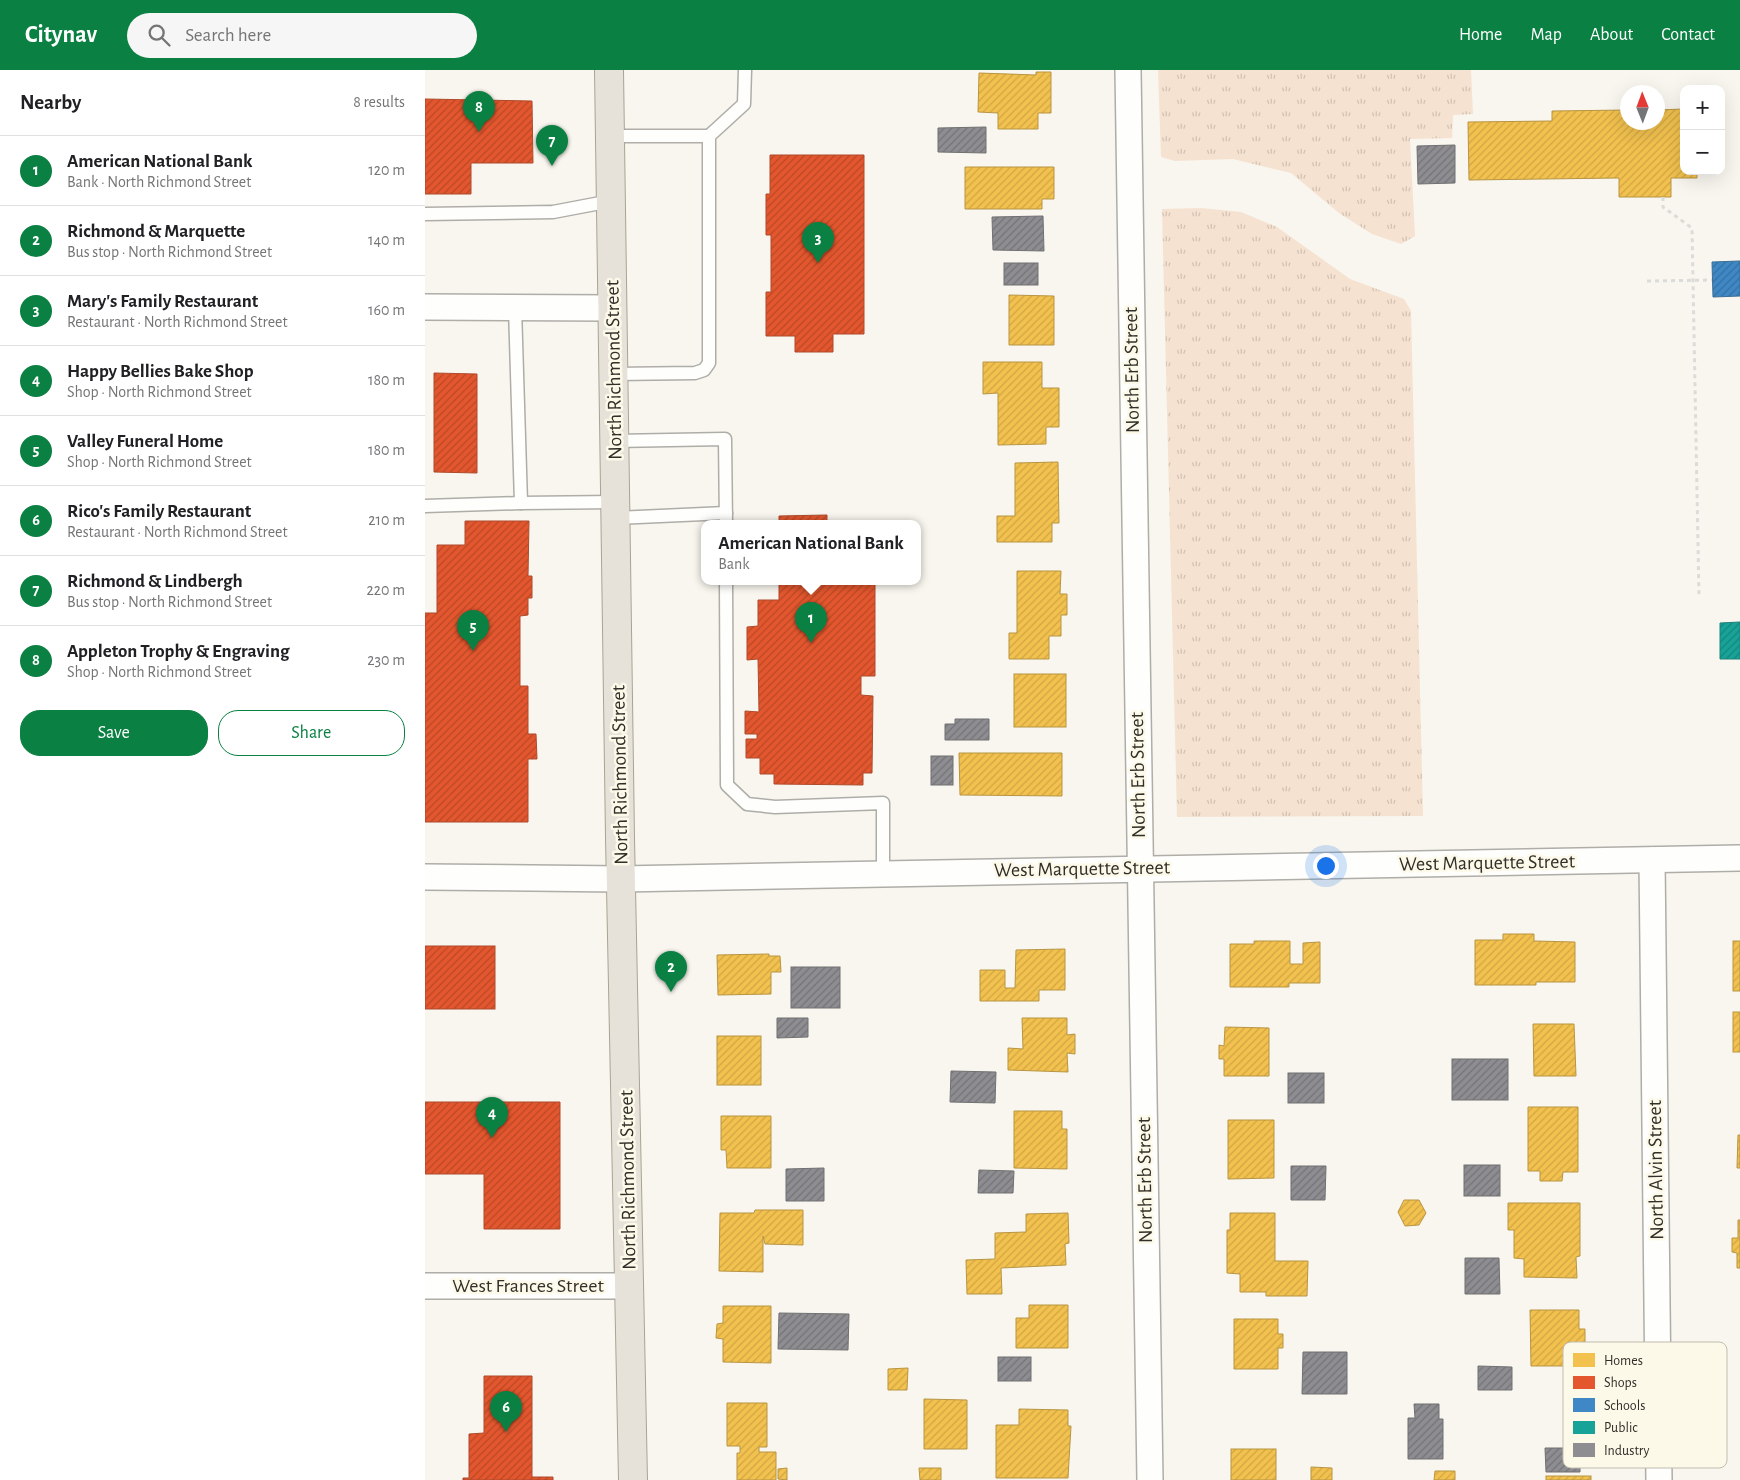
<!DOCTYPE html>
<html lang="en">
<head>
<meta charset="utf-8">
<style>
  :root { --surface:#fff; --page:#f6f6f6; --text:#202124; --muted:#757577; --line:#e0e0e0; --accent:#0b8043 }
  body { margin:0; font-family:"Alegreya Sans",sans-serif; background:var(--page); color:var(--text) }
  .controls { position:absolute; right:15px; top:15px; display:grid; overflow:hidden; border-radius:10px; box-shadow:0 5px 20px #0002 }
  .controls button { width:45px; height:45px; display:grid; place-items:center; padding:0; border:0; border-bottom:1px solid var(--line); background:var(--surface); color:var(--text); font:25px sans-serif }
  .compass { position:absolute; left:1195px; top:15px; width:45px; height:45px; border-radius:50%; background:var(--surface); box-shadow:0 5px 20px #0002; rotate:359deg }
  .you { position:absolute; left:900px; top:795px; width:18px; height:18px; margin:-12px; border:4px solid #fff; border-radius:50%; background:#1a73e8; box-shadow:0 0 0 8px #1a73e833 }
  .badge { display:grid; place-items:center; width:32px; height:32px; border-radius:50%; background:var(--accent); color:#fff; font-size:16px; font-weight:700 }
  .pin { position:absolute; translate:-50% -41px; filter:drop-shadow(0 1px 2px #0008) }
  .pin::after { content:''; position:absolute; top:26px; width:18px; height:15px; background:inherit; clip-path:polygon(0 0,100% 0,50% 100%) }
  .popup { position:absolute; left:276px; top:450px; width:220px; height:65px; box-sizing:border-box; display:grid; place-content:center; border-radius:10px; background:var(--surface); filter:drop-shadow(0 1px 4px #0005); font-size:16px; white-space:nowrap; color:var(--muted) }
  .popup b { font-size:19px; color:var(--text) }
  .popup::after { content:''; position:absolute; left:50%; top:100%; margin-left:-10px; border:10px solid transparent; border-top-color:var(--surface) }
  .list { margin:0; padding:0; list-style:none }
  h2 { display:flex; justify-content:space-between; align-items:center; height:65px; margin:0; padding:0 20px; font-size:21px }
  h2 small { font-size:16px; font-weight:400; color:var(--muted) }
  .list li { display:grid; grid-template-columns:32px 1fr auto; gap:15px; align-items:center; box-sizing:border-box; height:70px; padding:0 20px; border-top:1px solid var(--line) }
  .list b { display:block; font-size:19px; white-space:nowrap }
  .list p { margin:0; font-size:16px; white-space:nowrap; color:var(--muted) }
  .list em { font-size:16px; font-style:normal; color:var(--muted) }
  .actions { display:flex; gap:10px; padding:15px 20px }
  .actions a { flex:1; padding:11px 0; border:1px solid var(--accent); border-radius:20px; text-align:center; font-size:18px; color:var(--accent) }
  .actions .main { background:var(--accent); color:#fff }
  .icon { flex:none; width:28px; height:28px; fill:none; stroke:currentColor; stroke-width:2; stroke-linecap:round; stroke-linejoin:round }
  .map { position:relative; flex:none; width:1315px; height:1410px; overflow:hidden }
  header { display:flex; align-items:center; gap:30px; box-sizing:border-box; height:70px; padding:0 25px; background:var(--accent); color:#fff }
  header strong { font-size:24px }
  nav { display:flex; gap:28px; margin-inline-start:auto; font-size:18px }
  .search { width:350px; height:45px; background:var(--page); display:flex; align-items:center; gap:12px; box-sizing:border-box; padding:0 18px; border-radius:28px; color:var(--muted); font-size:19px }
  main { display:flex }
  aside { flex:1; background:var(--surface) }
  .map>svg:first-child { display:block }
</style>
</head>
<body>
<header>
<strong>Citynav</strong>
<div class="search"><svg class="icon" aria-label="search" viewBox="0 0 24 24"><circle cx="10" cy="10" r="6"/><path d="M15 15l6 6"/></svg>Search here</div>
<nav><a>Home</a><a>Map</a><a>About</a><a>Contact</a></nav>
</header>
<main>
<aside>
<h2>Nearby<small>8 results</small></h2>
<ul class="list">
<li><span class="badge">1</span><div><b>American National Bank</b><p>Bank · North Richmond Street</p></div><em>120 m</em></li>
<li><span class="badge">2</span><div><b>Richmond &amp; Marquette</b><p>Bus stop · North Richmond Street</p></div><em>140 m</em></li>
<li><span class="badge">3</span><div><b>Mary's Family Restaurant</b><p>Restaurant · North Richmond Street</p></div><em>160 m</em></li>
<li><span class="badge">4</span><div><b>Happy Bellies Bake Shop</b><p>Shop · North Richmond Street</p></div><em>180 m</em></li>
<li><span class="badge">5</span><div><b>Valley Funeral Home</b><p>Shop · North Richmond Street</p></div><em>180 m</em></li>
<li><span class="badge">6</span><div><b>Rico's Family Restaurant</b><p>Restaurant · North Richmond Street</p></div><em>210 m</em></li>
<li><span class="badge">7</span><div><b>Richmond &amp; Lindbergh</b><p>Bus stop · North Richmond Street</p></div><em>220 m</em></li>
<li><span class="badge">8</span><div><b>Appleton Trophy &amp; Engraving</b><p>Shop · North Richmond Street</p></div><em>230 m</em></li>
</ul>
<div class="actions"><a class="main">Save</a><a>Share</a></div>
</aside>
<div class="map">
<svg width="1315" height="1410" viewBox="0 0 1315 1410">
  <defs>
    <pattern id="grass-tufts" width="24" height="20" patternUnits="userSpaceOnUse" patternTransform="scale(1.25)"><rect width="24" height="20" fill="#f6e2d1"/><path d="M3 7l-1-3M5 7V3M7 7l1-3M15 17l-1-3M17 17v-4M19 17l1-3" fill="none" stroke="#d3c2b3"/></pattern>
    <pattern id="homes-hatch" width="6" height="6" patternUnits="userSpaceOnUse" patternTransform="scale(1.25)"><rect width="6" height="6" fill="#f2c14e"/><path d="M-1 1l2-2M0 6l6-6M5 7l2-2" fill="none" stroke="#d0a644"/></pattern>
    <pattern id="shops-hatch" width="6" height="6" patternUnits="userSpaceOnUse" patternTransform="scale(1.25)"><rect width="6" height="6" fill="#e4572e"/><path d="M-1 1l2-2M0 6l6-6M5 7l2-2" fill="none" stroke="#b94827"/></pattern>
    <pattern id="schools-hatch" width="6" height="6" patternUnits="userSpaceOnUse" patternTransform="scale(1.25)"><rect width="6" height="6" fill="#3f88c5"/><path d="M-1 1l2-2M0 6l6-6M5 7l2-2" fill="none" stroke="#3570a0"/></pattern>
    <pattern id="public-hatch" width="6" height="6" patternUnits="userSpaceOnUse" patternTransform="scale(1.25)"><rect width="6" height="6" fill="#17a398"/><path d="M-1 1l2-2M0 6l6-6M5 7l2-2" fill="none" stroke="#15857c"/></pattern>
    <pattern id="industry-hatch" width="6" height="6" patternUnits="userSpaceOnUse" patternTransform="scale(1.25)"><rect width="6" height="6" fill="#8d8d92"/><path d="M-1 1l2-2M0 6l6-6M5 7l2-2" fill="none" stroke="#747477"/></pattern>
  </defs>
  <rect width="100%" height="100%" fill="#f8f6ee"/>
  <g fill="url(#grass-tufts)">
    <polygon points="733,0 1046,0 1048,44 1028,45 1027,68 985,69 990,166 976,174 947,164 914,143 866,103 808,89 750,91 736,87"/>
    <polygon points="776,138 816,142 852,157 925,209 979,229 986,241 998,746 752,747 737,139"/>
  </g>
  <g fill="url(#homes-hatch)" stroke="#b89543">
    <polygon points="611,2 626,2 626,43 613,43 613,59 573,59 573,43 553,42 554,3 611,5"/>
    <polygon points="1259,39 1259,101 1272,101 1272,108 1246,108 1246,127 1194,127 1194,108 1044,110 1043,52 1127,51 1127,41 1202,40 1202,52 1232,52 1232,40"/>
    <polygon points="540,97 629,97 629,129 617,129 617,139 540,139"/>
    <polygon points="584,225 629,226 629,275 584,275"/>
    <polygon points="558,292 617,292 617,318 634,318 634,357 621,357 621,374 573,375 573,323 558,324"/>
    <polygon points="633,392 634,453 627,453 627,472 572,472 572,446 590,446 590,393"/>
    <polygon points="592,501 636,501 635,524 642,524 642,545 636,545 636,566 624,566 624,589 584,589 584,563 592,563"/>
    <rect x="589" y="604" width="52" height="53"/>
    <polygon points="534,683 637,683 637,726 535,725"/>
    <polygon points="1078,864 1109,864 1109,871 1150,872 1150,912 1111,912 1111,915 1050,915 1050,870 1078,870"/>
    <polygon points="829,871 865,871 865,894 878,894 878,873 895,872 895,913 864,913 864,917 805,917 805,874 829,874"/>
    <rect x="1308" y="871" width="7" height="50"/>
    <polygon points="640,879 640,920 614,920 614,931 555,931 555,900 580,900 580,918 590,918 591,880"/>
    <polygon points="344,884 344,886 355,886 356,902 346,902 346,924 293,925 292,885"/>
    <rect x="1308" y="942" width="7" height="40"/>
    <polygon points="597,948 642,948 642,965 650,964 650,984 642,983 643,1002 583,1000 583,978 598,979"/>
    <polygon points="1108,954 1149,954 1151,1006 1109,1006"/>
    <polygon points="800,957 844,958 844,1006 799,1006 799,989 794,989 794,975 799,976"/>
    <rect x="292" y="966" width="44" height="49"/>
    <polygon points="1103,1037 1153,1037 1153,1102 1138,1102 1137,1111 1115,1111 1115,1101 1103,1101"/>
    <polygon points="589,1041 637,1041 637,1059 642,1059 642,1099 589,1098"/>
    <polygon points="296,1046 346,1046 346,1098 302,1098 301,1080 296,1080"/>
    <polygon points="803,1050 849,1050 849,1108 803,1109"/>
    <polygon points="1313,1065 1315,1065 1315,1098 1312,1098"/>
    <polygon points="979,1130 994,1130 1001,1143 994,1155 980,1156 973,1142"/>
    <polygon points="1083,1133 1155,1133 1155,1186 1151,1187 1152,1208 1099,1207 1099,1189 1089,1188 1089,1160 1083,1160"/>
    <polygon points="330,1140 378,1140 378,1175 340,1174 338,1166 338,1202 294,1201 295,1143 329,1143"/>
    <polygon points="643,1143 644,1173 640,1174 641,1195 576,1198 577,1224 542,1224 541,1190 570,1189 570,1163 601,1162 601,1144"/>
    <polygon points="805,1143 850,1143 850,1191 883,1191 882,1226 841,1226 841,1222 815,1222 815,1204 802,1203 802,1160 805,1160"/>
    <polygon points="1313,1150 1315,1150 1315,1198 1312,1198 1312,1183 1307,1182 1307,1168 1313,1168"/>
    <polygon points="604,1235 643,1235 643,1278 591,1278 591,1248 604,1248"/>
    <polygon points="298,1236 346,1236 346,1293 298,1292 298,1269 291,1268 292,1254 298,1253"/>
    <polygon points="1105,1240 1154,1240 1154,1259 1160,1259 1160,1276 1156,1276 1156,1296 1106,1296"/>
    <polygon points="809,1249 853,1249 853,1264 858,1264 858,1278 853,1278 853,1299 809,1299"/>
    <polygon points="483,1298 482,1320 463,1320 463,1299"/>
    <polygon points="499,1329 542,1330 542,1379 499,1379"/>
    <polygon points="302,1333 342,1333 342,1377 334,1377 334,1382 351,1382 351,1410 312,1410 312,1383 315,1383 315,1376 302,1376"/>
    <polygon points="594,1339 643,1340 643,1356 646,1356 643,1408 571,1408 571,1355 594,1355"/>
    <rect x="806" y="1379" width="45" height="31"/>
    <polygon points="886,1397 907,1398 907,1410 886,1410"/>
    <polygon points="362,1398 362,1410 353,1409 353,1399"/>
    <polygon points="494,1398 516,1398 516,1410 495,1410"/>
    <polygon points="1010,1401 1030,1401 1030,1410 1009,1410"/>
    <rect x="1121" y="1406" width="45" height="4"/>
  </g>
  <g fill="url(#shops-hatch)" stroke="#ae4b2c">
    <polygon points="0,29 107,31 108,93 46,93 46,124 0,124"/>
    <polygon points="345,85 439,85 439,264 408,264 408,282 370,282 370,266 341,266 341,222 346,222 346,165 341,165 341,124 345,124"/>
    <polygon points="9,303 52,304 52,403 9,402"/>
    <polygon points="402,445 402,454 354,454 354,446"/>
    <polygon points="40,451 104,451 103,506 107,506 107,528 103,528 103,545 95,546 95,616 103,616 103,664 111,664 112,689 103,689 103,752 0,752 0,543 12,543 12,475 40,475"/>
    <polygon points="354,512 450,513 450,606 436,606 436,625 448,626 447,703 438,703 438,715 349,714 349,704 335,704 335,688 321,688 321,669 332,669 332,664 320,664 320,641 334,642 333,589 322,590 322,557 333,556 333,530 354,530"/>
    <rect x="0" y="876" width="70" height="63"/>
    <polygon points="0,1032 135,1032 135,1159 59,1159 59,1104 0,1104"/>
    <polygon points="59,1306 107,1306 107,1407 128,1407 128,1410 38,1410 38,1408 44,1408 44,1364 59,1363"/>
  </g>
  <polygon fill="url(#schools-hatch)" stroke="#3a6d96" points="1315,191 1315,226 1288,227 1287,192"/>
  <polygon fill="url(#public-hatch)" stroke="#1e8077" points="1315,552 1315,589 1295,589 1295,553"/>
  <g fill="url(#industry-hatch)" stroke="#717172">
    <polygon points="561,57 561,83 513,82 513,58"/>
    <polygon points="1030,75 1030,113 993,114 992,76"/>
    <polygon points="618,146 619,181 568,180 567,147"/>
    <rect x="579" y="193" width="34" height="22"/>
    <polygon points="530,649 564,649 564,670 520,670 520,654 530,654"/>
    <rect x="506" y="686" width="22" height="29"/>
    <rect x="366" y="897" width="49" height="41"/>
    <polygon points="352,948 383,948 383,967 352,968"/>
    <rect x="1027" y="989" width="56" height="41"/>
    <polygon points="526,1001 571,1002 570,1033 525,1032"/>
    <rect x="863" y="1003" width="36" height="30"/>
    <rect x="1039" y="1095" width="36" height="31"/>
    <polygon points="866,1096 901,1096 900,1130 866,1130"/>
    <polygon points="399,1098 399,1131 361,1131 361,1099"/>
    <polygon points="554,1100 589,1101 588,1123 553,1123"/>
    <polygon points="1040,1188 1074,1188 1075,1224 1040,1224"/>
    <polygon points="354,1243 424,1244 423,1280 353,1279"/>
    <polygon points="878,1282 922,1282 922,1324 877,1324"/>
    <rect x="573" y="1287" width="33" height="24"/>
    <polygon points="1053,1296 1087,1297 1087,1320 1053,1320"/>
    <polygon points="989,1334 1014,1334 1014,1349 1018,1349 1018,1389 983,1389 983,1348 990,1348"/>
    <polygon points="1120,1378 1155,1378 1155,1402 1121,1402"/>
  </g>
  <g fill="none" stroke-linecap="round" stroke-linejoin="round">
    <defs>
      <g id="lane">
        <polyline points="185,66 284,66"/>
        <polyline points="0,144 128,142 186,131"/>
        <polyline points="90,238 96,433 191,432"/>
        <polyline points="189,304 270,303 279,300 284,293 284,66 319,34 320,0"/>
        <polyline points="190,371 300,369 301,454"/>
        <polyline points="0,436 96,433"/>
        <polyline points="191,448 301,443"/>
        <polyline points="301,512 302,715 322,734 350,737 458,733 458,804"/>
      </g>
      <g id="street">
        <polyline points="703,0 725,1410"/>
        <polyline points="0,237 188,238"/>
        <polyline points="1227,790 1234,1410"/>
        <polyline points="0,807 196,809 1315,788"/>
        <polyline points="0,1216 205,1216"/>
      </g>
      <polyline id="primary" points="184,0 195,768 208,1410"/>
    </defs>
    <use href="#lane" stroke="#afada8" stroke-width="15"/>
    <use href="#street" stroke="#afada8" stroke-width="28"/>
    <use href="#primary" stroke="#aaa394" stroke-width="30"/>
    <g stroke="#dbdbd9" stroke-width="3" stroke-dasharray="4 4" stroke-linecap="butt">
      <polyline points="1238,127 1238,137 1267,158 1274,527"/>
      <polyline points="1222,211 1287,210"/>
    </g>
    <use href="#lane" stroke="#fefefc" stroke-width="12"/>
    <use href="#street" stroke="#fefefc" stroke-width="25"/>
    <use href="#primary" stroke="#e6e2da" stroke-width="28"/>
  </g>
  <g text-anchor="middle" dominant-baseline="central" stroke-width="5" stroke-linejoin="round" paint-order="stroke">
    <g font-size="20" fill="#302f29" stroke="#fdf9e9">
      <text transform="translate(189 300) rotate(-91)">North Richmond Street</text>
      <text transform="translate(707 300) rotate(-91)">North Erb Street</text>
      <text transform="translate(195 705) rotate(-91)">North Richmond Street</text>
      <text transform="translate(713 705) rotate(-91)">North Erb Street</text>
      <text transform="translate(1062 793) rotate(-1)">West Marquette Street</text>
      <text transform="translate(657 799) rotate(-1)">West Marquette Street</text>
      <text transform="translate(1231 1100) rotate(-91)">North Alvin Street</text>
      <text transform="translate(203 1110) rotate(-91)">North Richmond Street</text>
      <text transform="translate(720 1110) rotate(-91)">North Erb Street</text>
      <text x="103" y="1216">West Frances Street</text>
    </g>
  </g>
  <rect x="1138" y="1272" width="164" height="126" rx="8" fill="#fdf9e9" stroke="#c0bcaf" stroke-width="1"/>
  <rect x="1148" y="1283" width="22" height="14" fill="#f2c14e"/>
  <rect x="1148" y="1306" width="22" height="13" fill="#e4572e"/>
  <rect x="1148" y="1328" width="22" height="14" fill="#3f88c5"/>
  <rect x="1148" y="1351" width="22" height="13" fill="#17a398"/>
  <rect x="1148" y="1373" width="22" height="14" fill="#8d8d92"/>
  <g font-size="14" fill="#302f29">
    <text x="1179" y="1295">Homes</text>
    <text x="1179" y="1317">Shops</text>
    <text x="1179" y="1340">Schools</text>
    <text x="1179" y="1362">Public</text>
    <text x="1179" y="1385">Industry</text>
  </g>
</svg>
<div class="controls">
<button>+</button>
<button>−</button>
</div>
<svg class="compass" viewBox="-18 -18 36 36"><path d="M0-13l5 13h-10z" fill="#e53935"/><path d="M0 13l5-13h-10z" fill="#757577"/></svg>
<div class="you"></div>
<div class="pin badge" style="left:386px;top:573px">1</div>
<div class="popup"><b>American National Bank</b>Bank</div>
<div class="pin badge" style="left:246px;top:922px">2</div>
<div class="pin badge" style="left:393px;top:193px">3</div>
<div class="pin badge" style="left:67px;top:1068px">4</div>
<div class="pin badge" style="left:48px;top:581px">5</div>
<div class="pin badge" style="left:81px;top:1362px">6</div>
<div class="pin badge" style="left:127px;top:96px">7</div>
<div class="pin badge" style="left:54px;top:62px">8</div>
</div>
</main>
</body>
</html>
